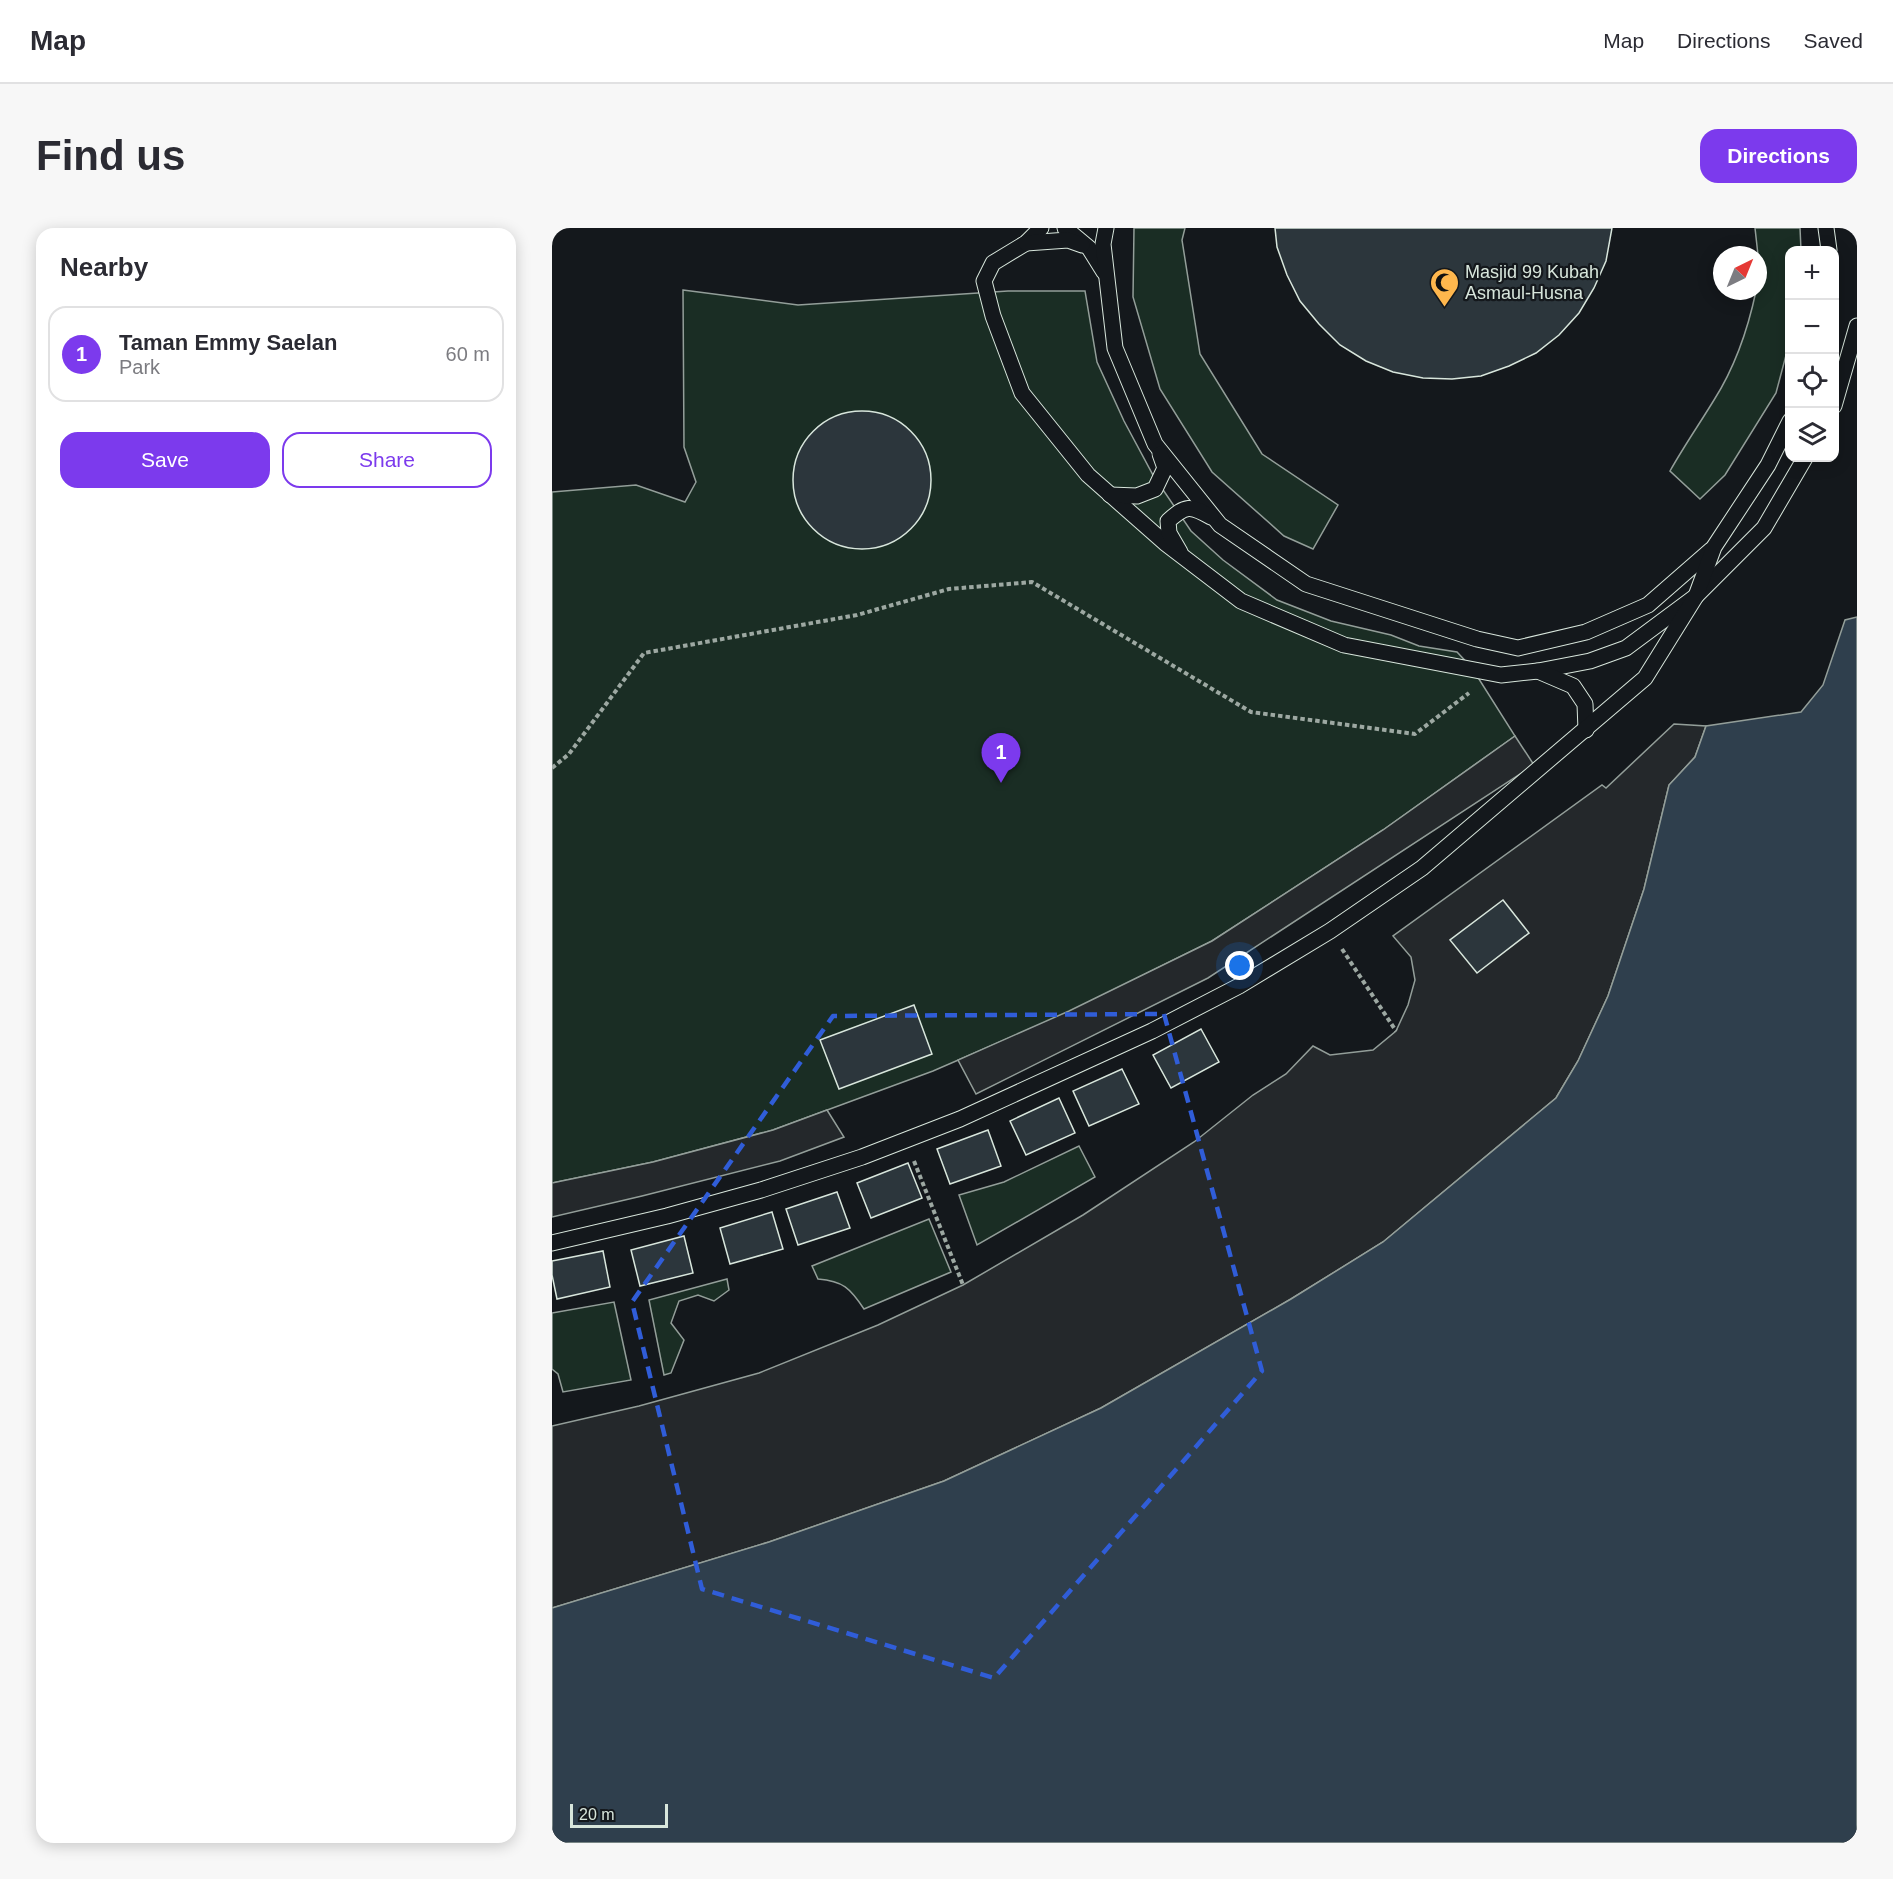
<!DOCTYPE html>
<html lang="en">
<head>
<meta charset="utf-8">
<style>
  :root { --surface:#fff; --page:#f7f7f7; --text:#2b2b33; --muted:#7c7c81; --line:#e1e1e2; --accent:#7c3aed }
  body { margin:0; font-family:Arial,sans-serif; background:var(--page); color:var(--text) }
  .controls { position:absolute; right:18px; top:18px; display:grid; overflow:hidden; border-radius:12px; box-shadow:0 3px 15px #0003 }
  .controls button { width:54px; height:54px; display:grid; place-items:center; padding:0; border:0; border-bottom:2px solid var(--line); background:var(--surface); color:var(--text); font:30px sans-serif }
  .compass { position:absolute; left:1161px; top:18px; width:54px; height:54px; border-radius:50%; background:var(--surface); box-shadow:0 3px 15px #0003; rotate:43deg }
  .scale { position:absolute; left:18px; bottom:15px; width:98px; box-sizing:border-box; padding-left:6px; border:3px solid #d8e6dc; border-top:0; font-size:16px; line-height:21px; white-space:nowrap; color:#d8e6dc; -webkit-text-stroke:4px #14181c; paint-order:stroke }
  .you { position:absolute; left:688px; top:738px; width:21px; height:21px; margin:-15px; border:4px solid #fff; border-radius:50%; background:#1a73e8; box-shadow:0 0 0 9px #1a73e833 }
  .badge { display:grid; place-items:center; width:39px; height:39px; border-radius:50%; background:var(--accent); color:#fff; font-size:20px; font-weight:700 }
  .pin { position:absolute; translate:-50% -50px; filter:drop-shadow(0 2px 3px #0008) }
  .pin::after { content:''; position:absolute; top:32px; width:21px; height:18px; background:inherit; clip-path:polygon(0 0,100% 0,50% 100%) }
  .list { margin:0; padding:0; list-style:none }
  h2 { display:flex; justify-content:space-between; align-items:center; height:78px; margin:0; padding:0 24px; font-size:26px }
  h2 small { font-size:20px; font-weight:400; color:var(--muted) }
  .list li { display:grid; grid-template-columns:39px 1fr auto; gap:18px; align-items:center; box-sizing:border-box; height:96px; margin:0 12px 12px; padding:0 12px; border:2px solid var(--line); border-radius:18px }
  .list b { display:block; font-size:22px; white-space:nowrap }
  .list p { margin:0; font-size:20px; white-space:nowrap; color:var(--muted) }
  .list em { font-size:20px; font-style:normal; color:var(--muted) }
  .actions { display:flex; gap:12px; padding:18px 24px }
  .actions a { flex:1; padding:14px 0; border:2px solid var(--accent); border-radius:18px; text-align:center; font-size:21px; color:var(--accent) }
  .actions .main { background:var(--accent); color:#fff }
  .icon { flex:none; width:33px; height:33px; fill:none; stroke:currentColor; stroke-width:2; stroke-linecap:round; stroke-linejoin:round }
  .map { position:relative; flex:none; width:1305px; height:1615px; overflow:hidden; border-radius:18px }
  header { display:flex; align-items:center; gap:36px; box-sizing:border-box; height:84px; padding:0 30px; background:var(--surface); border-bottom:2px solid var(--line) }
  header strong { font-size:28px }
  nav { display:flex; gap:33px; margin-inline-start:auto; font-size:21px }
  .intro { display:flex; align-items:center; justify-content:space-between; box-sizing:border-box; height:144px; padding:0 36px }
  h1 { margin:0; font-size:42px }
  .button { padding:15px 27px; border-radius:18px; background:var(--accent); color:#fff; font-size:21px; font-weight:700 }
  main { display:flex; gap:36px; padding:0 36px }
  aside { flex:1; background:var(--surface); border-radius:18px; box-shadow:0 3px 15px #0003 }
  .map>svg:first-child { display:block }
</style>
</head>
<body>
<header>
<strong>Map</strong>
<nav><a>Map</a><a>Directions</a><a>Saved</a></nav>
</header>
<div class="intro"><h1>Find us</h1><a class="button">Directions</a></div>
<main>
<aside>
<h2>Nearby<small></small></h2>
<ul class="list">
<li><span class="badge">1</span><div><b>Taman Emmy Saelan</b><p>Park</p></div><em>60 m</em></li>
</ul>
<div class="actions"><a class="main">Save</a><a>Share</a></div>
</aside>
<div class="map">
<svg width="1305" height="1615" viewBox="0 0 1305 1615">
  <rect width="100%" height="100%" fill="#14181c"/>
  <g fill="#1a2d24" stroke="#939e99" stroke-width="1.5">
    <polygon points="582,0 633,0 630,12 648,126 710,226 786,277 761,321 732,308 660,244 608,161 581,69"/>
    <path d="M1203,0h45l1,22h-11l-1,94 -13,49 -51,82 -25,24 -30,-28c14,-25 30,-48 44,-71 21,-33 34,-71 42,-109h2v-36z"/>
    <polygon points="131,62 246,77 456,63 533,63 545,134 572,193 601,247 639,303 671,332 725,372 779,393 839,407 867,418 905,424 920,440 963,508 831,602 660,713 517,784 381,843 221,902 101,934 0,955 0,264 84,257 133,274 144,254 132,219"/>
    <polygon points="527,918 543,949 425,1017 407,967 452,954"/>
    <path d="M377,991l22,53 -87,37c-14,-21 -21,-28 -46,-30l-6,-13z"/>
    <polygon points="175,1051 177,1062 162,1073 146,1067 127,1073 119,1095 132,1112 119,1145 112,1147 97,1072"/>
    <polygon points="62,1074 79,1152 11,1164 6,1146 0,1141 0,1085"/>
  </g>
  <g fill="#24282b" stroke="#939e99" stroke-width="1.5">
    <polygon points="1122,496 1154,498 1143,529 1117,557 1092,661 1056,768 1026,833 1004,870 831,1014 739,1071 549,1180 392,1253 217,1314 0,1380 0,1198 87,1178 207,1145 326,1097 411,1057 531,987 642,914 701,867 734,846 761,818 778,827 821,822 844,803 856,777 863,752 859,729 841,708 1050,557 1054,560"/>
    <polygon points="963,508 982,537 656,750 424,866 406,832 517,783 660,713 831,602"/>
    <polygon points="275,882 292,909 228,933 90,968 0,989 0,955 101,934 221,902"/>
  </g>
  <polygon fill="#2f3f4d" stroke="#939e99" stroke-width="1.5" points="1305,389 1305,1615 0,1615 0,1380 217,1314 392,1253 549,1180 739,1071 831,1014 1004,870 1026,833 1056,768 1092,661 1117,557 1143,529 1154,498 1249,484 1271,457 1293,392"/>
  <g fill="#2c363c" stroke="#d8e6dc" stroke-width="1.5">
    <polygon points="723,0 1060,0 1054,33 1042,60 1027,85 1007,107 984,125 957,138 929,148 900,151 871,150 841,144 814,133 788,117 767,96 748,73 735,47 725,19"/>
    <circle cx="310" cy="252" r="69"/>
    <polygon points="951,672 977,705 925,745 898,712"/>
    <polygon points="362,777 380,826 287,861 268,812"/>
    <polygon points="649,801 667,834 619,860 601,827"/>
    <polygon points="570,841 587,876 537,898 521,863"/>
    <polygon points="507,870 523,905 474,927 458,893"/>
    <polygon points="436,902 449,938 398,956 385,921"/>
    <polygon points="356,935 370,970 319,990 305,955"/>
    <polygon points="285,964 298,1000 246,1017 234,981"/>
    <polygon points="220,984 231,1021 178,1036 168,1000"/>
    <polygon points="132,1008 141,1045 88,1058 79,1022"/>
    <polygon points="51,1023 58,1059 5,1071 0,1047 0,1033"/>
  </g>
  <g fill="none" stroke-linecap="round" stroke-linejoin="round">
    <defs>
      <g id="lane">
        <polyline points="489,0 474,15 441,35 432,53 441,88 470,165 536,247 613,315 689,373 792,417 949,447 986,443 1038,433 1074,420 1144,368 1212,300 1253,230"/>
        <polyline points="513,0 537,20 552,44"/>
        <polyline points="554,0 551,16 563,120 603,216 668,297 754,356 925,411 966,420 1034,404 1096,377 1159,322"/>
        <polyline points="1274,0 1277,22"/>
        <polyline points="474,15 516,12 530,17"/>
        <polyline points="1282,178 1305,98"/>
        <polyline points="558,267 585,268 603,261 613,240 608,226"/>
        <path d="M628,324l-11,-19 -1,-12c18,-16 22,-16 43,-4"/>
        <polyline points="986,443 1021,458 1033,476 1034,502"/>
        <polyline points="0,1015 115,988 209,962 310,929 408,891 600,803 687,758 778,703 870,640 1093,450 1144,368 1162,319 1216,237 1238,193"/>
      </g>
    </defs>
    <use href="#lane" stroke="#d8e6dc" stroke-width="17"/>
    <g stroke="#9da8a2" stroke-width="4" stroke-dasharray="4.5 3" stroke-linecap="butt">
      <polyline points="0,540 17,526 92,425 305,387 397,361 480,354 699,484 863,506 917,465"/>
      <polyline points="790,721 844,803"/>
      <polyline points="362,933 411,1057"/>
    </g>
    <use href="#lane" stroke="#14181c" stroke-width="15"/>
  </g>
  <path fill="none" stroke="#305dd8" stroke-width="4.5" stroke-dasharray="12 8" stroke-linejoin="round" d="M612,786l98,357 -268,307 -292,-89 -70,-287 201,-286z"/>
  <defs>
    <symbol id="mosque-pin" viewBox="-11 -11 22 30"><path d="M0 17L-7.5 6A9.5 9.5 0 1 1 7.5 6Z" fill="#ffb74d" stroke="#14181c"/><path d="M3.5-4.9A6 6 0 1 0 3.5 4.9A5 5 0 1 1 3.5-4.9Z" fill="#111"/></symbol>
  </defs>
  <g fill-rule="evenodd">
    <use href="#mosque-pin" x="876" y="38" width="33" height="45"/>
  </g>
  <g text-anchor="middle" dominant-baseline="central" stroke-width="4.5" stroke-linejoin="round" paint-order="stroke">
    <g font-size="18" fill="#d8e6dc" stroke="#14181c" text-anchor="start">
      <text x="913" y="44">Masjid 99 Kubah<tspan x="913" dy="21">Asmaul-Husna</tspan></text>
    </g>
  </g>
</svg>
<div class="controls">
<button>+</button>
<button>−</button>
<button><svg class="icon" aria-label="locate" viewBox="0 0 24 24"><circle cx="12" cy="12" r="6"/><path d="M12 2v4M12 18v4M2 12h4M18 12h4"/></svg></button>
<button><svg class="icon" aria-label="layers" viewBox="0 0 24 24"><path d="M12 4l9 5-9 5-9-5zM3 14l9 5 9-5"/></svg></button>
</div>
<svg class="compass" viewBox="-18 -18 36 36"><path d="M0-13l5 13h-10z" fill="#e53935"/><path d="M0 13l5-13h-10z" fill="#7c7c81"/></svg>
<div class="scale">20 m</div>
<div class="you"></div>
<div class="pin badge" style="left:449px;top:555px">1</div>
</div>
</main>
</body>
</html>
